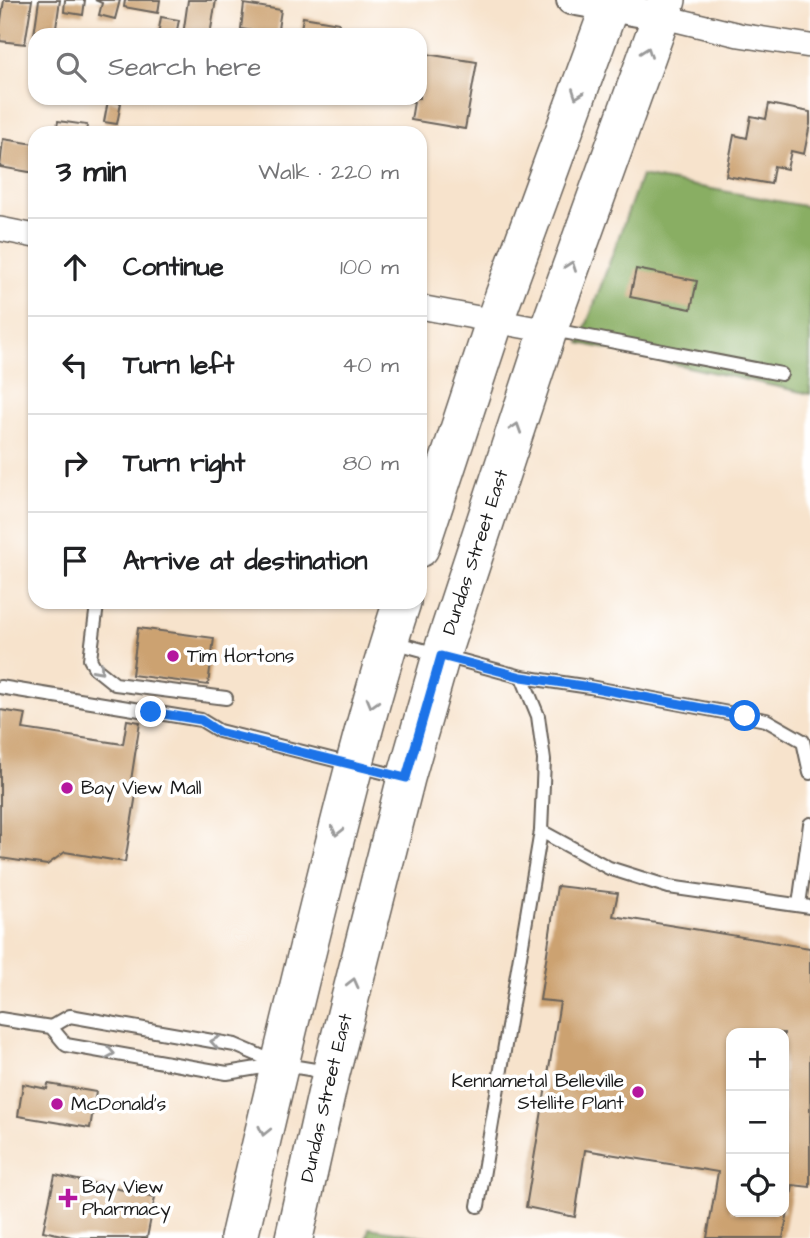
<!DOCTYPE html>
<html lang="en">
<head>
<meta charset="utf-8">
<style>
  :root { --surface:#fff; --page:#f2f2f2; --text:#202124; --muted:#757577; --line:#e0e0e0 }
  body { margin:0; font-family:"Architects Daughter",sans-serif; background:var(--page); color:var(--text) }
  .controls { position:absolute; right:21px; bottom:21px; display:grid; overflow:hidden; border-radius:14px; box-shadow:0 2px 5px #0004 }
  .controls button { width:63px; height:63px; display:grid; place-items:center; padding:0; border:0; border-bottom:2px solid var(--line); background:var(--surface); color:var(--text); font:35px sans-serif }
  .stop { position:absolute; width:21px; height:21px; margin:-16px; border:5px solid #1a73e8; border-radius:50%; background:#fff }
  .stop.end { background:#1a73e8; border-color:#fff; box-shadow:0 2px 7px #0008 }
  .list { margin:0; padding:0; list-style:none }
  h2 { display:flex; justify-content:space-between; align-items:center; height:91px; margin:0; padding:0 28px; font-size:30px }
  h2 small { font-size:23px; font-weight:400; color:var(--muted) }
  .list li { display:grid; grid-template-columns:46px 1fr auto; gap:21px; align-items:center; box-sizing:border-box; height:98px; padding:0 28px; border-top:2px solid var(--line) }
  .list b { display:block; font-size:26px; white-space:nowrap }
  .list em { font-size:23px; font-style:normal; color:var(--muted) }
  .icon { flex:none; width:38px; height:38px; fill:none; stroke:currentColor; stroke-width:2; stroke-linecap:round; stroke-linejoin:round }
  .map { position:relative; flex:none; width:810px; height:1238px; overflow:hidden }
  .search { position:absolute; background:var(--surface); box-shadow:0 2px 5px #0004; left:28px; top:28px; width:399px; height:77px; display:flex; align-items:center; gap:18px; box-sizing:border-box; padding:0 24px; border-radius:21px; color:var(--muted); font-size:26px }
  .panel { position:absolute; background:var(--surface); box-shadow:0 2px 5px #0004; left:28px; top:126px; width:399px; height:483px; border-radius:21px }
  .map>svg:first-child { display:block }
</style>
</head>
<body>
<div class="map">
<svg width="810" height="1238" viewBox="0 0 810 1238">
  <rect width="100%" height="100%" fill="#fff"/>
  <filter id="ink" filterUnits="userSpaceOnUse"><feTurbulence type="fractalNoise" baseFrequency=".0143" numOctaves="2"/><feDisplacementMap in="SourceGraphic" scale="14" xChannelSelector="R" yChannelSelector="G"/><feConvolveMatrix kernelMatrix="1 2 1 2 8 2 1 2 1" color-interpolation-filters="sRGB"/></filter>
  <filter id="wash" filterUnits="userSpaceOnUse"><feTurbulence type="fractalNoise" baseFrequency=".00686" numOctaves="4" result="noise"/><feDisplacementMap in="SourceGraphic" scale="28" xChannelSelector="R" yChannelSelector="G"/><feGaussianBlur stdDeviation="1.57" result="paint"/><feColorMatrix in="noise" values="0 0 0 0 0 0 0 0 0 0 0 0 0 0 0 0 0 1.4 0 .05"/><feComposite in="paint" operator="in"/></filter>
  <g filter="url(#wash)">
    <rect width="100%" height="100%" fill="#f7e3cc"/>
    <g fill="#89ae63" stroke="#526540" stroke-width="2">
      <polygon points="641,176 810,207 810,394 580,343"/>
      <polygon points="369,1228 434,1238 367,1238"/>
    </g>
    <g id="blocks">
      <g fill="#cca271" fill-rule="evenodd">
        <polygon points="4,0 32,0 25,44 0,41 0,26"/>
        <polygon points="39,0 60,0 55,35 34,35"/>
        <polygon points="65,0 85,0 83,15 64,12"/>
        <polygon points="95,0 120,0 115,19 99,15 102,3"/>
        <polygon points="125,0 160,0 158,13 124,7"/>
        <polygon points="188,0 216,0 210,35 183,35"/>
        <polygon points="244,4 281,10 277,35 241,29"/>
        <polygon points="161,17 179,20 176,35 158,35"/>
        <polygon points="303,17 339,23 337,35 300,35"/>
        <polygon points="420,53 477,62 465,129 411,120 414,102 401,99 401,98 420,98"/>
        <polygon points="108,101 121,103 117,124 104,122"/>
        <polygon points="769,104 810,112 810,124 804,154 791,151 787,169 774,166 771,184 726,176 734,135 747,138 751,116 766,119"/>
        <polygon points="58,121 87,125 86,133 56,133"/>
        <polygon points="3,139 35,144 35,173 0,167"/>
        <polygon points="636,269 697,281 691,309 630,297"/>
        <polygon points="138,628 214,638 208,685 132,675"/>
        <polygon points="0,710 26,714 23,729 123,744 127,720 140,722 130,787 137,788 125,862 65,852 47,865 0,858"/>
        <path d="M557,886l61,7 -5,23 197,32v239l-17,-2 -10,53h-76l11,-66 -133,-22 -10,67 -49,-10 34,-205 -20,-2zM731,1033h53v179h-53z"/>
        <polygon points="23,1084 47,1089 48,1084 96,1092 90,1128 18,1116"/>
        <polygon points="55,1175 155,1197 147,1238 76,1238 43,1231"/>
      </g>
    </g>
  </g>
  <g filter="url(#ink)">
    <use href="#blocks" fill-opacity="0" stroke="#69625a" stroke-width="2"/>
    <g fill="none" stroke-linecap="round" stroke-linejoin="round">
      <defs>
        <g id="service">
          <polyline points="552,331 569,333 781,374"/>
          <polyline points="97,605 90,659 95,668 115,684 226,698"/>
          <polyline points="393,642 522,677 538,716 544,760 541,831 478,1206"/>
          <polyline points="522,677 590,687 766,720 803,741 810,773"/>
          <polyline points="0,687 201,720 219,731 402,777"/>
          <polyline points="541,831 609,868 669,887 810,907"/>
          <polyline points="799,905 810,824"/>
          <polyline points="0,1019 51,1027 66,1045 163,1062 227,1073 275,1065"/>
          <polyline points="51,1027 70,1016 235,1045 279,1064 327,1072"/>
        </g>
        <g id="minor">
          <polyline points="660,16 739,35 810,46"/>
          <polyline points="0,229 35,236"/>
          <polyline points="420,307 548,331"/>
        </g>
        <polyline id="tertiary" points="571,0 660,16"/>
        <g id="primary">
          <polyline points="420,548 495,320 612,0"/>
          <path d="M239,1238c27,-117 55,-234 84,-350 24,-96 48,-192 79,-286"/>
          <path id="s1" d="M294,1238l37,-165 75,-295 35,-122 107,-325 119,-331"/>
        </g>
      </defs>
      <use href="#service" stroke="#69625a" stroke-width="16"/>
      <use href="#minor" stroke="#69625a" stroke-width="26"/>
      <use href="#tertiary" stroke="#69625a" stroke-width="32"/>
      <use href="#primary" stroke="#69625a" stroke-width="40"/>
      <use href="#service" stroke="#fff" stroke-width="12"/>
      <use href="#minor" stroke="#fff" stroke-width="23"/>
      <use href="#tertiary" stroke="#fff" stroke-width="28"/>
      <use href="#primary" stroke="#fff" stroke-width="37"/>
    </g>
    <defs><path id="oneway-chevron" d="M-2-3.5L2.5 0L-2 3.5" fill="none" stroke-width="1.6" stroke-linecap="round" stroke-linejoin="round" transform="scale(1.75)"/></defs>
    <g stroke="#999">
      <use href="#oneway-chevron" transform="translate(647 52) rotate(-70)"/>
      <use href="#oneway-chevron" transform="translate(577 94) rotate(110)"/>
      <use href="#oneway-chevron" transform="translate(571 266) rotate(-70)"/>
      <use href="#oneway-chevron" transform="translate(516 428) rotate(-72)"/>
      <use href="#oneway-chevron" transform="translate(99 669) rotate(48)"/>
      <use href="#oneway-chevron" transform="translate(372 703) rotate(106)"/>
      <use href="#oneway-chevron" transform="translate(337 831) rotate(104)"/>
      <use href="#oneway-chevron" transform="translate(353 983) rotate(-76)"/>
      <use href="#oneway-chevron" transform="translate(215 1042) rotate(-170)"/>
      <use href="#oneway-chevron" transform="translate(110 1053) rotate(10)"/>
      <use href="#oneway-chevron" transform="translate(264 1131) rotate(103)"/>
    </g>
  </g>
  <g fill="none" stroke-linecap="round" stroke-linejoin="round" filter="url(#ink)">
    <polyline stroke="#1a73e8" stroke-width="9" points="151,712 201,720 219,732 406,778 441,656 522,677 590,687 745,716"/>
  </g>
  <g fill="#b5179e" stroke="#fff" stroke-width="2.5">
    <circle cx="173" cy="656" r="7"/>
    <circle cx="67" cy="788" r="7"/>
    <circle cx="638" cy="1092" r="7"/>
    <circle cx="57" cy="1104" r="7"/>
    <path d="M64.5 1187.5h7v7h7v7h-7v7h-7v-7h-7v-7h7z"/>
  </g>
  <g text-anchor="middle" dominant-baseline="central" stroke-width="7" stroke-linejoin="round" paint-order="stroke">
    <g font-size="19" fill="#1c1c1c" stroke="#fff">
      <text stroke="none"><textPath href="#s1" startOffset="710">Dundas Street East</textPath></text>
      <text stroke="none"><textPath href="#s1" startOffset="144">Dundas Street East</textPath></text>
    </g>
    <g font-size="19" fill="#1c1c1c" stroke="#fff" text-anchor="start">
      <text x="187" y="656">Tim Hortons</text>
      <text x="81" y="788">Bay View Mall</text>
      <text x="624" y="1081" text-anchor="end">Kennametal Belleville<tspan x="624" dy="22">Stellite Plant</tspan></text>
      <text x="71" y="1104">McDonald's</text>
      <text x="82" y="1187">Bay View<tspan x="82" dy="22">Pharmacy</tspan></text>
    </g>
  </g>
</svg>
<div class="controls">
<button>+</button>
<button>−</button>
<button><svg class="icon" aria-label="locate" viewBox="0 0 24 24"><circle cx="12" cy="12" r="6"/><path d="M12 2v4M12 18v4M2 12h4M18 12h4"/></svg></button>
</div>
<div class="stop" style="left:745px;top:716px"></div>
<div class="stop end" style="left:151px;top:712px"></div>
<div class="search"><svg class="icon" aria-label="search" viewBox="0 0 24 24"><circle cx="10" cy="10" r="6"/><path d="M15 15l6 6"/></svg>Search here</div>
<section class="panel">
<h2>3 min<small>Walk · 220 m</small></h2>
<ul class="list">
<li><svg class="icon" aria-label="ahead" viewBox="0 0 24 24"><path d="M12 20V5M6 11l6-6 6 6"/></svg><div><b>Continue</b></div><em>100 m</em></li>
<li><svg class="icon" aria-label="left" viewBox="0 0 24 24"><path d="M17 20v-9H6M10 6l-5 5 5 5"/></svg><div><b>Turn left</b></div><em>40 m</em></li>
<li><svg class="icon" aria-label="right" viewBox="0 0 24 24"><path d="M7 20v-9h11M14 6l5 5-5 5"/></svg><div><b>Turn right</b></div><em>80 m</em></li>
<li><svg class="icon" aria-label="arrive" viewBox="0 0 24 24"><path d="M6 21V4h12l-3 4 3 4H6"/></svg><div><b>Arrive at destination</b></div></li>
</ul>
</section>
</div>
</body>
</html>
